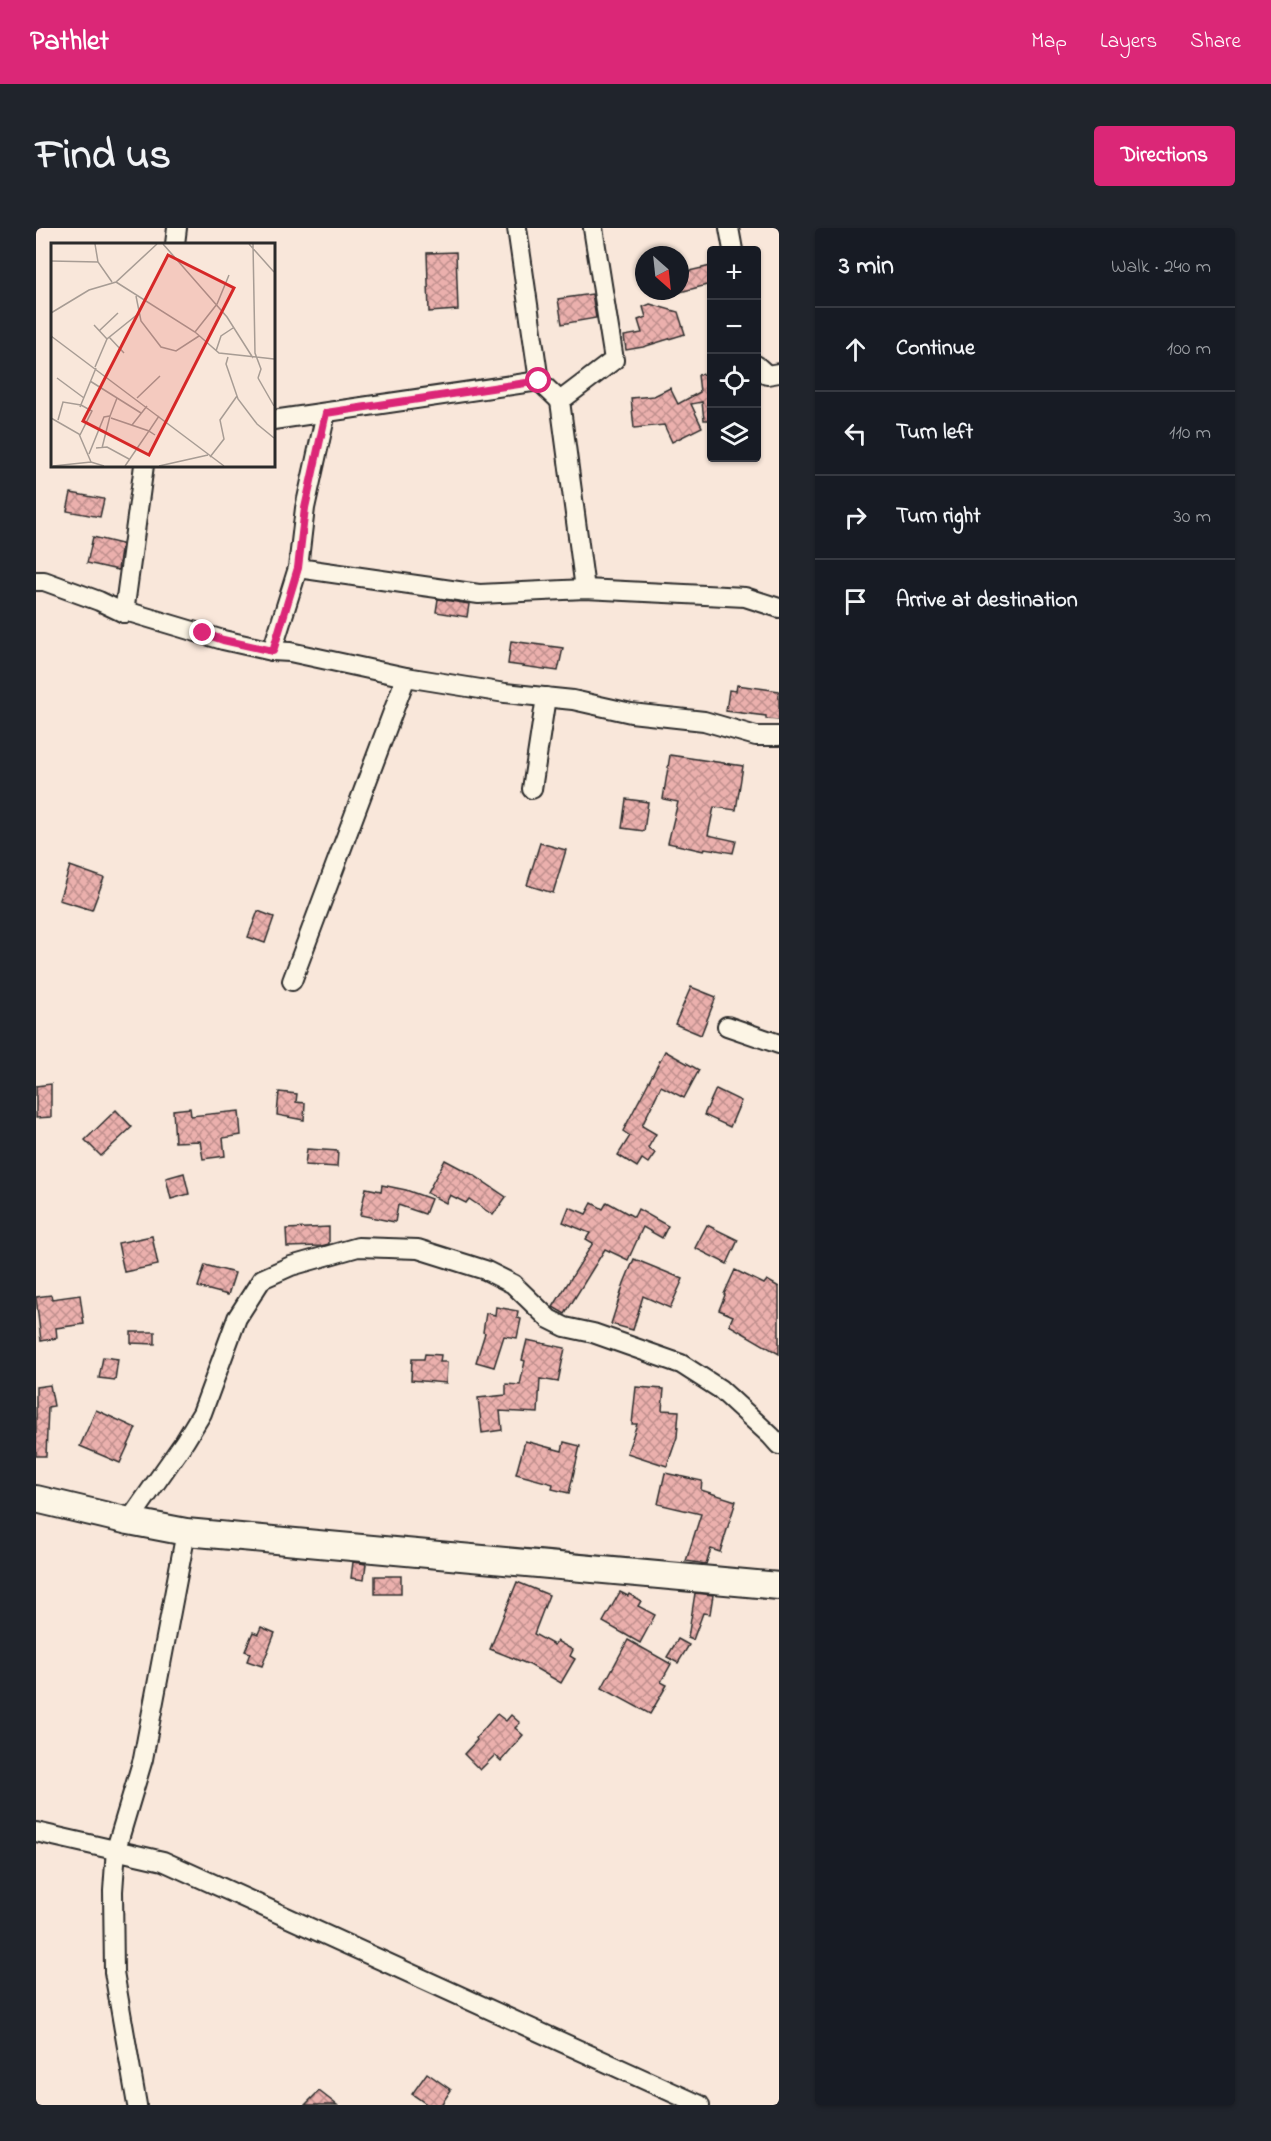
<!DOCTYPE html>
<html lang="en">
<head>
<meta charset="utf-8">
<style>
  :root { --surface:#171b24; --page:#20242c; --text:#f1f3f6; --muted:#9ea1a6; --line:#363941; --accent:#db2777 }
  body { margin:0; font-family:"Indie Flower",sans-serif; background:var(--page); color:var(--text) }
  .controls { position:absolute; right:18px; top:18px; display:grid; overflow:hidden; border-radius:6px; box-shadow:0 2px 4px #0004 }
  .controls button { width:54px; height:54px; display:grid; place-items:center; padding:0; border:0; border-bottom:2px solid var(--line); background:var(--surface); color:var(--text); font:30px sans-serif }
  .compass { position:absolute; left:599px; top:18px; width:54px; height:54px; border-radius:50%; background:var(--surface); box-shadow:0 2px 4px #0004; rotate:153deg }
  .stop { position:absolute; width:18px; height:18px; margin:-14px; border:4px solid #db2777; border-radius:50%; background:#fff }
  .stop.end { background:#db2777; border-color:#fff; box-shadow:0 2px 6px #0008 }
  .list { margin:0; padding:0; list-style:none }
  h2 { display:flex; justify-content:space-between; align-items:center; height:78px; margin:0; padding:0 24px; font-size:26px }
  h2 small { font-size:20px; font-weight:400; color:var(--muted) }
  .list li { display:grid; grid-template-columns:39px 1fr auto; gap:18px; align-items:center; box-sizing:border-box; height:84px; padding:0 24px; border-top:2px solid var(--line) }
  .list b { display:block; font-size:22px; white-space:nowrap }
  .list em { font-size:20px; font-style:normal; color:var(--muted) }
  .icon { flex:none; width:33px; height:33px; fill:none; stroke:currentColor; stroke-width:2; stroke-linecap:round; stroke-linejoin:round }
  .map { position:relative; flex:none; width:743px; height:1877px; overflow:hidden; border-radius:6px }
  header { display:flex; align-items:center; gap:36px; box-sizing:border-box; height:84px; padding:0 30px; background:var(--accent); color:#fff }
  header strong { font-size:28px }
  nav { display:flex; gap:33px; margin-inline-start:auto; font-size:21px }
  .intro { display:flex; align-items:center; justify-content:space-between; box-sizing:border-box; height:144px; padding:0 36px }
  h1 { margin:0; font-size:42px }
  .button { padding:15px 27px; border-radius:6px; background:var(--accent); color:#fff; font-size:21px; font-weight:700 }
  main { display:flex; gap:36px; padding:0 36px }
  aside { flex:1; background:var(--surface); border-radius:6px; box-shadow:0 2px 4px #0004 }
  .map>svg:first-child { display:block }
</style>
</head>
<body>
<header>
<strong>Pathlet</strong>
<nav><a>Map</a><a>Layers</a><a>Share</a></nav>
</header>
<div class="intro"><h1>Find us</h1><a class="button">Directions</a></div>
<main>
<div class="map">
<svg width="743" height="1877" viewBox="0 0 743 1877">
  <defs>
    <pattern id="building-cross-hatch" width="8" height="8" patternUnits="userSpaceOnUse" patternTransform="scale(1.5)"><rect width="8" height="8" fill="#ebb0ad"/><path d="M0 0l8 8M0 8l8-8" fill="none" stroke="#bf8f8d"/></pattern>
  </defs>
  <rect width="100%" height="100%" fill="#f9e7da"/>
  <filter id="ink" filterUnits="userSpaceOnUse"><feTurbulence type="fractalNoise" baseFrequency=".0167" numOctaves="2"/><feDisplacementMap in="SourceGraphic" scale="12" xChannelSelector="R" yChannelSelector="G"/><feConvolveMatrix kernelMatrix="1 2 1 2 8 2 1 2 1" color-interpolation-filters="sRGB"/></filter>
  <g filter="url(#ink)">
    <g fill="url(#building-cross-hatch)" stroke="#2b2b2b" stroke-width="1.5">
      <polygon points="420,24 422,82 393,84 391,25"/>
      <polygon points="675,38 675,56 644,64 644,45"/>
      <polygon points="556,66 560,90 526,96 522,71"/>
      <polygon points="614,76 642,84 649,106 607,119 590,122 588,108 606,105 602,92 610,89 607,79"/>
      <polygon points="675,145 675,192 668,192 666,174 655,176 666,199 636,214 628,197 598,200 595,170 618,168 634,160 642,176 664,164 662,147"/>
      <polygon points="35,265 68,271 64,289 31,283"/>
      <polygon points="57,309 86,316 82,342 51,335"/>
      <polygon points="402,371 433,376 431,389 400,384"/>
      <polygon points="475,413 527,420 522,443 472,436"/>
      <polygon points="701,457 743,463 743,492 730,491 730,488 690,483 693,462 700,463"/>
      <polygon points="634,527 707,538 700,582 678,579 672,607 700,613 697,625 669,620 668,623 632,615 642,574 627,571"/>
      <polygon points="590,571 612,574 608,603 586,600"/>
      <polygon points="504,615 530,622 517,665 491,657"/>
      <polygon points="34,638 68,650 56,682 23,672"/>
      <polygon points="222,683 238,689 229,715 212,709"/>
      <polygon points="655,759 680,769 665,807 639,796"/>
      <polygon points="629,823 663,842 648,870 625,858 606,898 620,906 612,920 619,925 612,935 606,931 601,939 582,927 594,908 587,903"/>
      <polygon points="15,856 15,889 0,890 0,858"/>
      <polygon points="680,861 705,873 694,899 668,887"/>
      <polygon points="243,864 261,866 260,874 269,875 268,892 241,887"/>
      <polygon points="154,880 155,888 203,883 205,907 187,910 189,928 167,931 164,913 139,914 137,882"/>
      <polygon points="80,882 96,899 65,928 49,912"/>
      <polygon points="271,921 302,923 301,939 269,937"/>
      <polygon points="409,932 439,948 470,969 457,987 433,971 430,975 414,967 410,975 391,965"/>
      <polygon points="148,945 153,966 135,971 130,950"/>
      <polygon points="346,957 370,962 395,971 389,986 362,977 359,994 324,987 330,960 345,963"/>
      <polygon points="571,974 598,989 602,981 632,998 626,1010 607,999 592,1032 569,1021 529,1086 517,1079 557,1015 550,1011 554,1005 527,994 533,979 550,986 556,975 567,981"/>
      <polygon points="671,997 702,1012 691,1036 659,1020"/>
      <polygon points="293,999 293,1016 285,1018 251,1019 250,1001"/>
      <polygon points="116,1008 122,1037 88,1044 82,1015"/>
      <polygon points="598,1031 647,1051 634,1080 607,1068 597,1102 575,1096 588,1055"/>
      <polygon points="169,1037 199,1045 192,1067 162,1059"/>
      <polygon points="699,1042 728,1056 731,1052 743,1059 743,1126 693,1097 697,1088 683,1082 689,1067 688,1066"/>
      <polygon points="15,1067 16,1071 44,1067 48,1096 20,1100 21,1110 5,1113 0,1069"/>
      <polygon points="460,1079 482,1083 481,1090 485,1091 481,1110 468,1108 458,1139 440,1134 449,1105 447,1104 450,1085 459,1087"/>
      <polygon points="95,1104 119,1104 119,1116 95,1115"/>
      <polygon points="491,1112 529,1120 522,1154 504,1151 502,1185 464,1183 466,1202 446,1205 442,1170 470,1167 470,1156 484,1157 489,1133 486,1132"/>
      <polygon points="389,1126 405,1127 404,1134 411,1134 410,1155 375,1152 376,1131 388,1131"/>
      <polygon points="67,1129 82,1131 79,1152 63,1150"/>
      <polygon points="14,1157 18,1178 12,1179 10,1228 0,1228 0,1159"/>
      <polygon points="600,1159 628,1161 626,1182 643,1183 641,1209 631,1238 591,1225 601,1196 596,1196"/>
      <polygon points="60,1182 100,1200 84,1235 44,1218"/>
      <polygon points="489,1213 526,1223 528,1214 544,1218 533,1265 516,1261 517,1256 480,1246"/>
      <polygon points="629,1245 666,1253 665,1262 700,1273 684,1324 675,1321 670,1336 650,1333 665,1286 622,1276"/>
      <polygon points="317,1334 330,1336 328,1352 315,1350"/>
      <rect x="339" y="1348" width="26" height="18"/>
      <polygon points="481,1354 513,1367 498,1406 518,1417 521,1413 537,1422 534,1428 539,1431 525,1455 494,1437 454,1421"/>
      <polygon points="584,1364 592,1368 593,1366 605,1373 602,1378 619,1387 604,1415 567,1394"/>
      <polygon points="659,1365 677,1367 674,1386 667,1385 657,1412 652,1410"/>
      <polygon points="225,1399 239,1405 226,1438 211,1433 214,1425 209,1423 217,1404 222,1406"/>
      <polygon points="642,1411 653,1417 642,1435 631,1429"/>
      <polygon points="592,1412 635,1436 625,1454 631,1457 614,1486 566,1460"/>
      <polygon points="461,1486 470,1493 475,1487 484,1495 479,1500 487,1507 465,1533 459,1527 444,1542 428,1526 441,1512 440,1510"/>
      <polygon points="391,1845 415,1862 405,1877 392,1877 376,1866"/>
      <polygon points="283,1863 301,1877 269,1877"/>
    </g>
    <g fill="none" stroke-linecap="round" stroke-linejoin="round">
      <defs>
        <g id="street">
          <polyline points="481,0 503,153 524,173 578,132 557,0"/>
          <polyline points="693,0 697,22"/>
          <polyline points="139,16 141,0"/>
          <polyline points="720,137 731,147 743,145"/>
          <polyline points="524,173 549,361"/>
          <polyline points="237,192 503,153"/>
          <polyline points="262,340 443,366 549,361 709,369 743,380"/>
          <polyline points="0,353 8,353 63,373 88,385 93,384 187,412 236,423 254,424 370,449 469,465 537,472 595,485 668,493 720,508 743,508"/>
          <polyline points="88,385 108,237"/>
          <polyline points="236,423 262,340 269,280 290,185"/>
          <polyline points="496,561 510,469"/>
          <polyline points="256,753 370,449"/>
          <polyline points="691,798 743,816"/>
          <polyline points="93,1293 149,1213 166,1185 201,1090 226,1051 255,1038 322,1019 382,1021 449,1042 477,1056 513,1091 529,1099 557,1105 645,1136 684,1161 735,1208 743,1217"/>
          <polyline points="0,1604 127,1633 664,1877"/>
          <polyline points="101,1877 78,1744 77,1663 80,1621 107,1531 150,1304"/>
        </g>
        <polyline id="secondary" points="0,1271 93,1293 150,1304 743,1358"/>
      </defs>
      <use href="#street" stroke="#2b2b2b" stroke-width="22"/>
      <use href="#secondary" stroke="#2b2b2b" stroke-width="30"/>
      <use href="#street" stroke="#fcf5e5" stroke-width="18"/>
      <use href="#secondary" stroke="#fcf5e5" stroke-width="26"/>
    </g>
  </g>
  <g fill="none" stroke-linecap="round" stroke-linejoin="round" filter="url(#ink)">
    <polyline stroke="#db2777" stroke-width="8" points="167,405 187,412 237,423 262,340 269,280 290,185 503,153"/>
  </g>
  <g transform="translate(15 15)">
    <rect width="224" height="224" fill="#f9e7da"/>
    <path fill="none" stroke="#a79c94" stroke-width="1.5" d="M44,1l3,18 14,20M112,1l64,73 26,41M198,1l25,28M202,1l2,109 6,16 -3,9M0,18l47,1M65,39l79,50 24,21 55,6M85,53l5,25 20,26 15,4 23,-15M0,70l38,-23 27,-8 41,-38M43,82l13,14M48,88l19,-18M144,89l22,-28 12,-29M0,93l173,130M58,94l15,16M165,108l5,-15 12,-8M177,114l-2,7 12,35 19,25 17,14M44,124l12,-28 31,-25M6,135l27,20M207,135l16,28M39,138l51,32M86,155l23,-22M29,164l16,-39M59,173l7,-18M0,175l28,16 12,28M60,175l38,13 -24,35M7,177l5,-18 18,3M81,182l15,-19M29,192l12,-24 -11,-6M104,192l-6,-4 10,-15M45,205l11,-1 22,12M38,211l15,-37 6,-1 -8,32M159,214l14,-18 -4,-19 17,-24M2,223l38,-4 13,4M108,223l49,-11"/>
    <path fill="#d62828" fill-opacity="0.15" stroke="#d62828" stroke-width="3" d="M117,12l66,33 -85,167 -66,-34z"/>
    <rect width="224" height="224" fill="none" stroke="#2b2b2b" stroke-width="3"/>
  </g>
</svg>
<div class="controls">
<button>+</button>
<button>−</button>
<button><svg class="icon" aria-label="locate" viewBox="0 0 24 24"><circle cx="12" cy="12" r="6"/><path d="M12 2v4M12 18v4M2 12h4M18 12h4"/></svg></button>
<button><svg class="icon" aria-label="layers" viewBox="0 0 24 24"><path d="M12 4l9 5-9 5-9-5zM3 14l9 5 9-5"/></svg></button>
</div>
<svg class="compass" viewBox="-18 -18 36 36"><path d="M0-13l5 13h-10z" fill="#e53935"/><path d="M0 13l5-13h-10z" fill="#9ea1a6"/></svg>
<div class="stop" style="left:503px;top:153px"></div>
<div class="stop end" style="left:167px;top:405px"></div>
</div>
<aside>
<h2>3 min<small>Walk · 240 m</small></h2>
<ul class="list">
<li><svg class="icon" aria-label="ahead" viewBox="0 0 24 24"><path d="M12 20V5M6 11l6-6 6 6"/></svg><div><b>Continue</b></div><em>100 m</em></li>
<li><svg class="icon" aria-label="left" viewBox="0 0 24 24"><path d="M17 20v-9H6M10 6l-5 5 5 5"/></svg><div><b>Turn left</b></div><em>110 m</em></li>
<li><svg class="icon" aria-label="right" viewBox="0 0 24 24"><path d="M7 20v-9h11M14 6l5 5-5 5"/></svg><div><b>Turn right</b></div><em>30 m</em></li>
<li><svg class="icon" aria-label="arrive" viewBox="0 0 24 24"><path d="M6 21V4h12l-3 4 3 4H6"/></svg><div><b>Arrive at destination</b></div></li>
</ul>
</aside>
</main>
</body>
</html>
